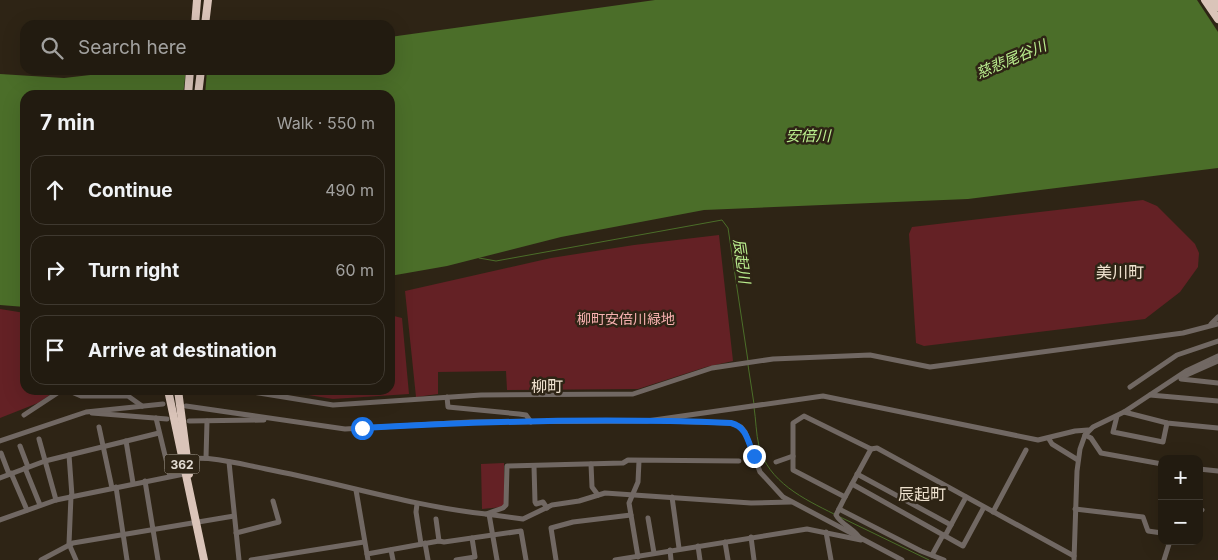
<!DOCTYPE html>
<html lang="en">
<head>
<meta charset="utf-8">
<style>
  :root { --surface:#221b10; --page:#2e281e; --text:#f1f3f6; --muted:#a2a19f; --line:#3f3930 }
  body { margin:0; font-family:Inter,"Noto Sans JP",sans-serif; background:var(--page); color:var(--text) }
  .controls { position:absolute; right:15px; bottom:15px; display:grid; overflow:hidden; border-radius:10px; box-shadow:0 5px 20px #0002 }
  .controls button { width:45px; height:45px; display:grid; place-items:center; padding:0; border:0; border-bottom:1px solid var(--line); background:var(--surface); color:var(--text); font:25px sans-serif }
  .stop { position:absolute; width:15px; height:15px; margin:-11px; border:4px solid #1a73e8; border-radius:50%; background:#fff }
  .stop.end { background:#1a73e8; border-color:#fff; box-shadow:0 1px 5px #0008 }
  .list { margin:0; padding:0; list-style:none }
  h2 { display:flex; justify-content:space-between; align-items:center; height:65px; margin:0; padding:0 20px; font-size:21px }
  h2 small { font-size:16px; font-weight:400; color:var(--muted) }
  .list li { display:grid; grid-template-columns:32px 1fr auto; gap:15px; align-items:center; box-sizing:border-box; height:70px; margin:0 10px 10px; padding:0 10px; border:1px solid var(--line); border-radius:15px }
  .list b { display:block; font-size:19px; white-space:nowrap }
  .list em { font-size:16px; font-style:normal; color:var(--muted) }
  .icon { flex:none; width:28px; height:28px; fill:none; stroke:currentColor; stroke-width:2; stroke-linecap:round; stroke-linejoin:round }
  .map { position:relative; flex:none; width:1218px; height:560px; overflow:hidden }
  .search { position:absolute; background:var(--surface); box-shadow:0 5px 20px #0002; left:20px; top:20px; width:375px; height:55px; display:flex; align-items:center; gap:12px; box-sizing:border-box; padding:0 18px; border-radius:15px; color:var(--muted); font-size:19px }
  .panel { position:absolute; background:var(--surface); box-shadow:0 5px 20px #0002; left:20px; top:90px; width:375px; height:305px; border-radius:15px }
  .map>svg:first-child { display:block }
</style>
</head>
<body>
<div class="map">
<svg width="1218" height="560" viewBox="0 0 1218 560">
  <rect width="100%" height="100%" fill="#2e2415"/>
  <g fill="#642125">
    <polygon points="1143,200 1157,206 1195,244 1199,253 1198,267 1180,292 1145,319 924,346 916,343 909,234 912,227"/>
    <polygon points="719,235 733,361 706,367 638,389 507,390 506,371 438,372 438,394 416,397 405,291 551,258 634,245"/>
    <polygon points="0,309 25,313 25,390 57,390 38,403 0,418"/>
    <polygon points="390,315 402,318 409,394 333,399 278,390 390,390"/>
    <polygon points="504,463 504,504 502,507 482,509 481,464"/>
  </g>
  <polygon fill="#4b6e29" points="655,0 1218,0 1218,168 968,199 704,210 561,237 447,266 390,276 390,95 25,95 25,307 0,305 0,74 64,78 134,70 390,70 390,37"/>
  <g fill="#2e2415">
    <polygon points="1197,0 1218,0 1218,32"/>
    <polygon points="186,70 207,70 205,95 183,95"/>
  </g>
  <g fill="none" stroke-linecap="round" stroke-linejoin="round">
    <g stroke="#4b6e29" stroke-width="1">
      <polyline points="479,258 496,261 722,220 728,228 748,361"/>
      <polyline points="748,365 754,404"/>
      <path d="M754,407c2,13 2,27 5,39 9,36 45,53 75,68"/>
      <polyline points="840,517 929,560"/>
    </g>
    <g stroke="#716863" stroke-width="5">
      <polyline points="1211,324 1218,317"/>
      <polyline points="1182,377 1218,361"/>
      <polyline points="1181,379 1218,383"/>
      <polyline points="1130,387 1177,355 1218,341"/>
      <polyline points="67,390 81,396 128,396 142,406"/>
      <polyline points="241,390 333,405 481,395 633,394 712,368 773,359 870,355 930,367 1183,333 1218,324"/>
      <polyline points="1150,395 1218,401"/>
      <polyline points="447,397 448,407 519,414 526,415 531,422"/>
      <polyline points="186,406 345,429 470,422 647,421 823,396 1038,440 1075,431 1088,430"/>
      <polyline points="1124,412 1167,423 1218,428"/>
      <polyline points="92,413 167,419"/>
      <polyline points="24,415 62,390"/>
      <polyline points="1117,416 1113,432 1163,442 1167,423"/>
      <polyline points="156,418 170,476"/>
      <polyline points="189,421 264,420"/>
      <polyline points="663,421 731,423 741,427 745,432 760,472 783,497 902,560"/>
      <polyline points="99,427 112,488"/>
      <polyline points="1085,435 1091,438 1101,453 1162,464"/>
      <polyline points="39,439 56,500"/>
      <polyline points="1049,439 1052,444 1078,460"/>
      <polyline points="0,441 86,412 163,404"/>
      <polyline points="126,441 133,483"/>
      <polyline points="20,446 28,467"/>
      <polyline points="1,453 9,474"/>
      <polyline points="69,455 72,496"/>
      <polyline points="206,458 207,421"/>
      <path d="M187,459c26,-3 53,5 79,10 74,14 145,37 220,45"/>
      <polyline points="739,461 628,460 623,463 507,466 506,505 503,508 486,514 523,519 552,505 579,501 605,493 751,503 791,502"/>
      <polyline points="229,462 239,560"/>
      <polyline points="776,462 793,456"/>
      <polyline points="591,464 592,487 598,495"/>
      <polyline points="534,466 535,502 536,504 543,502 547,508"/>
      <polyline points="25,468 40,505"/>
      <polyline points="1199,469 1218,471"/>
      <polyline points="11,473 27,510"/>
      <polyline points="857,474 951,525"/>
      <polyline points="0,478 45,461 159,433"/>
      <polyline points="145,481 158,560"/>
      <polyline points="852,484 871,449"/>
      <polyline points="116,487 127,560"/>
      <polyline points="356,490 368,560"/>
      <polyline points="71,496 69,544 76,560"/>
      <polyline points="672,497 679,548"/>
      <polyline points="417,504 416,512 421,544"/>
      <polyline points="984,507 963,546 852,484 845,497 793,470 793,423 804,416 871,449 877,448 1074,556"/>
      <polyline points="839,509 921,551 944,560"/>
      <polyline points="1075,509 1143,517 1148,531 1162,533"/>
      <polyline points="1199,509 1202,510"/>
      <polyline points="993,512 1026,450"/>
      <polyline points="489,514 497,560"/>
      <polyline points="648,518 654,553"/>
      <polyline points="436,519 439,541"/>
      <polyline points="0,520 56,500 184,474"/>
      <polyline points="826,532 831,560"/>
      <polyline points="236,533 279,522 273,501"/>
      <polyline points="945,536 966,497"/>
      <polyline points="751,537 754,560"/>
      <polyline points="725,542 728,560"/>
      <polyline points="425,543 428,560"/>
      <polyline points="698,546 700,560"/>
      <polyline points="391,550 393,560"/>
      <polyline points="670,550 671,560"/>
      <polyline points="367,554 439,541 444,542 521,531 526,560"/>
      <polyline points="932,555 943,535"/>
      <polyline points="638,557 629,503 638,482 639,461"/>
      <polyline points="41,560 73,543 234,516"/>
      <polyline points="251,560 364,542"/>
      <polyline points="456,560 475,557 472,538"/>
      <polyline points="556,560 551,528 573,522 631,515"/>
      <path d="M615,560l192,-31 54,11c-5,-11 -20,-15 -25,-25l9,-18"/>
      <polyline points="1074,560 1077,471 1080,449 1085,435 1093,427 1124,412 1186,371 1218,356"/>
      <polyline points="1164,560 1170,541"/>
    </g>
    <g stroke="#dac4b9" stroke-width="8">
      <polyline points="1205,0 1218,19"/>
      <polyline points="1213,0 1218,7"/>
      <polyline points="195,25 197,0"/>
      <polyline points="205,25 208,0"/>
      <polyline points="188,95 190,70"/>
      <polyline points="198,95 201,70"/>
      <polyline points="168,390 204,560"/>
      <polyline points="178,390 189,474"/>
    </g>
  </g>
  <g fill="none" stroke-linecap="round" stroke-linejoin="round">
    <path stroke="#1a73e8" stroke-width="6" d="M362,428c123,-7 246,-10 369,-5 16,4 17,19 23,33"/>
  </g>
  <g text-anchor="middle" dominant-baseline="central" stroke-width="5" stroke-linejoin="round" paint-order="stroke">
    <rect fill="#2e2415" stroke="#ada59a" stroke-width="1" x="164.5" y="454.5" width="35" height="19" rx="4"/>
    <g font-size="12" font-weight="bold" fill="#e3dcd3">
      <text x="182" y="464">362</text>
    </g>
    <g font-size="14" fill="#f7b1b0" stroke="#2e2415">
      <text x="626" y="318">柳町安倍川緑地</text>
    </g>
    <g font-size="15" font-style="italic" fill="#bbef8f" stroke="#2e2415">
      <text transform="translate(1011 59) rotate(-23)">慈悲尾谷川</text>
      <text x="808" y="135">安倍川</text>
      <text transform="translate(742 261) rotate(82)">辰起川</text>
    </g>
    <g font-size="16" fill="#efe2cf" stroke="#2e2415">
      <text x="1120" y="272">美川町</text>
      <text x="547" y="386">柳町</text>
      <text x="922" y="494">辰起町</text>
    </g>
  </g>
</svg>
<div class="controls">
<button>+</button>
<button>−</button>
</div>
<div class="stop" style="left:362px;top:428px"></div>
<div class="stop end" style="left:754px;top:456px"></div>
<div class="search"><svg class="icon" aria-label="search" viewBox="0 0 24 24"><circle cx="10" cy="10" r="6"/><path d="M15 15l6 6"/></svg>Search here</div>
<section class="panel">
<h2>7 min<small>Walk · 550 m</small></h2>
<ul class="list">
<li><svg class="icon" aria-label="ahead" viewBox="0 0 24 24"><path d="M12 20V5M6 11l6-6 6 6"/></svg><div><b>Continue</b></div><em>490 m</em></li>
<li><svg class="icon" aria-label="right" viewBox="0 0 24 24"><path d="M7 20v-9h11M14 6l5 5-5 5"/></svg><div><b>Turn right</b></div><em>60 m</em></li>
<li><svg class="icon" aria-label="arrive" viewBox="0 0 24 24"><path d="M6 21V4h12l-3 4 3 4H6"/></svg><div><b>Arrive at destination</b></div></li>
</ul>
</section>
</div>
</body>
</html>
